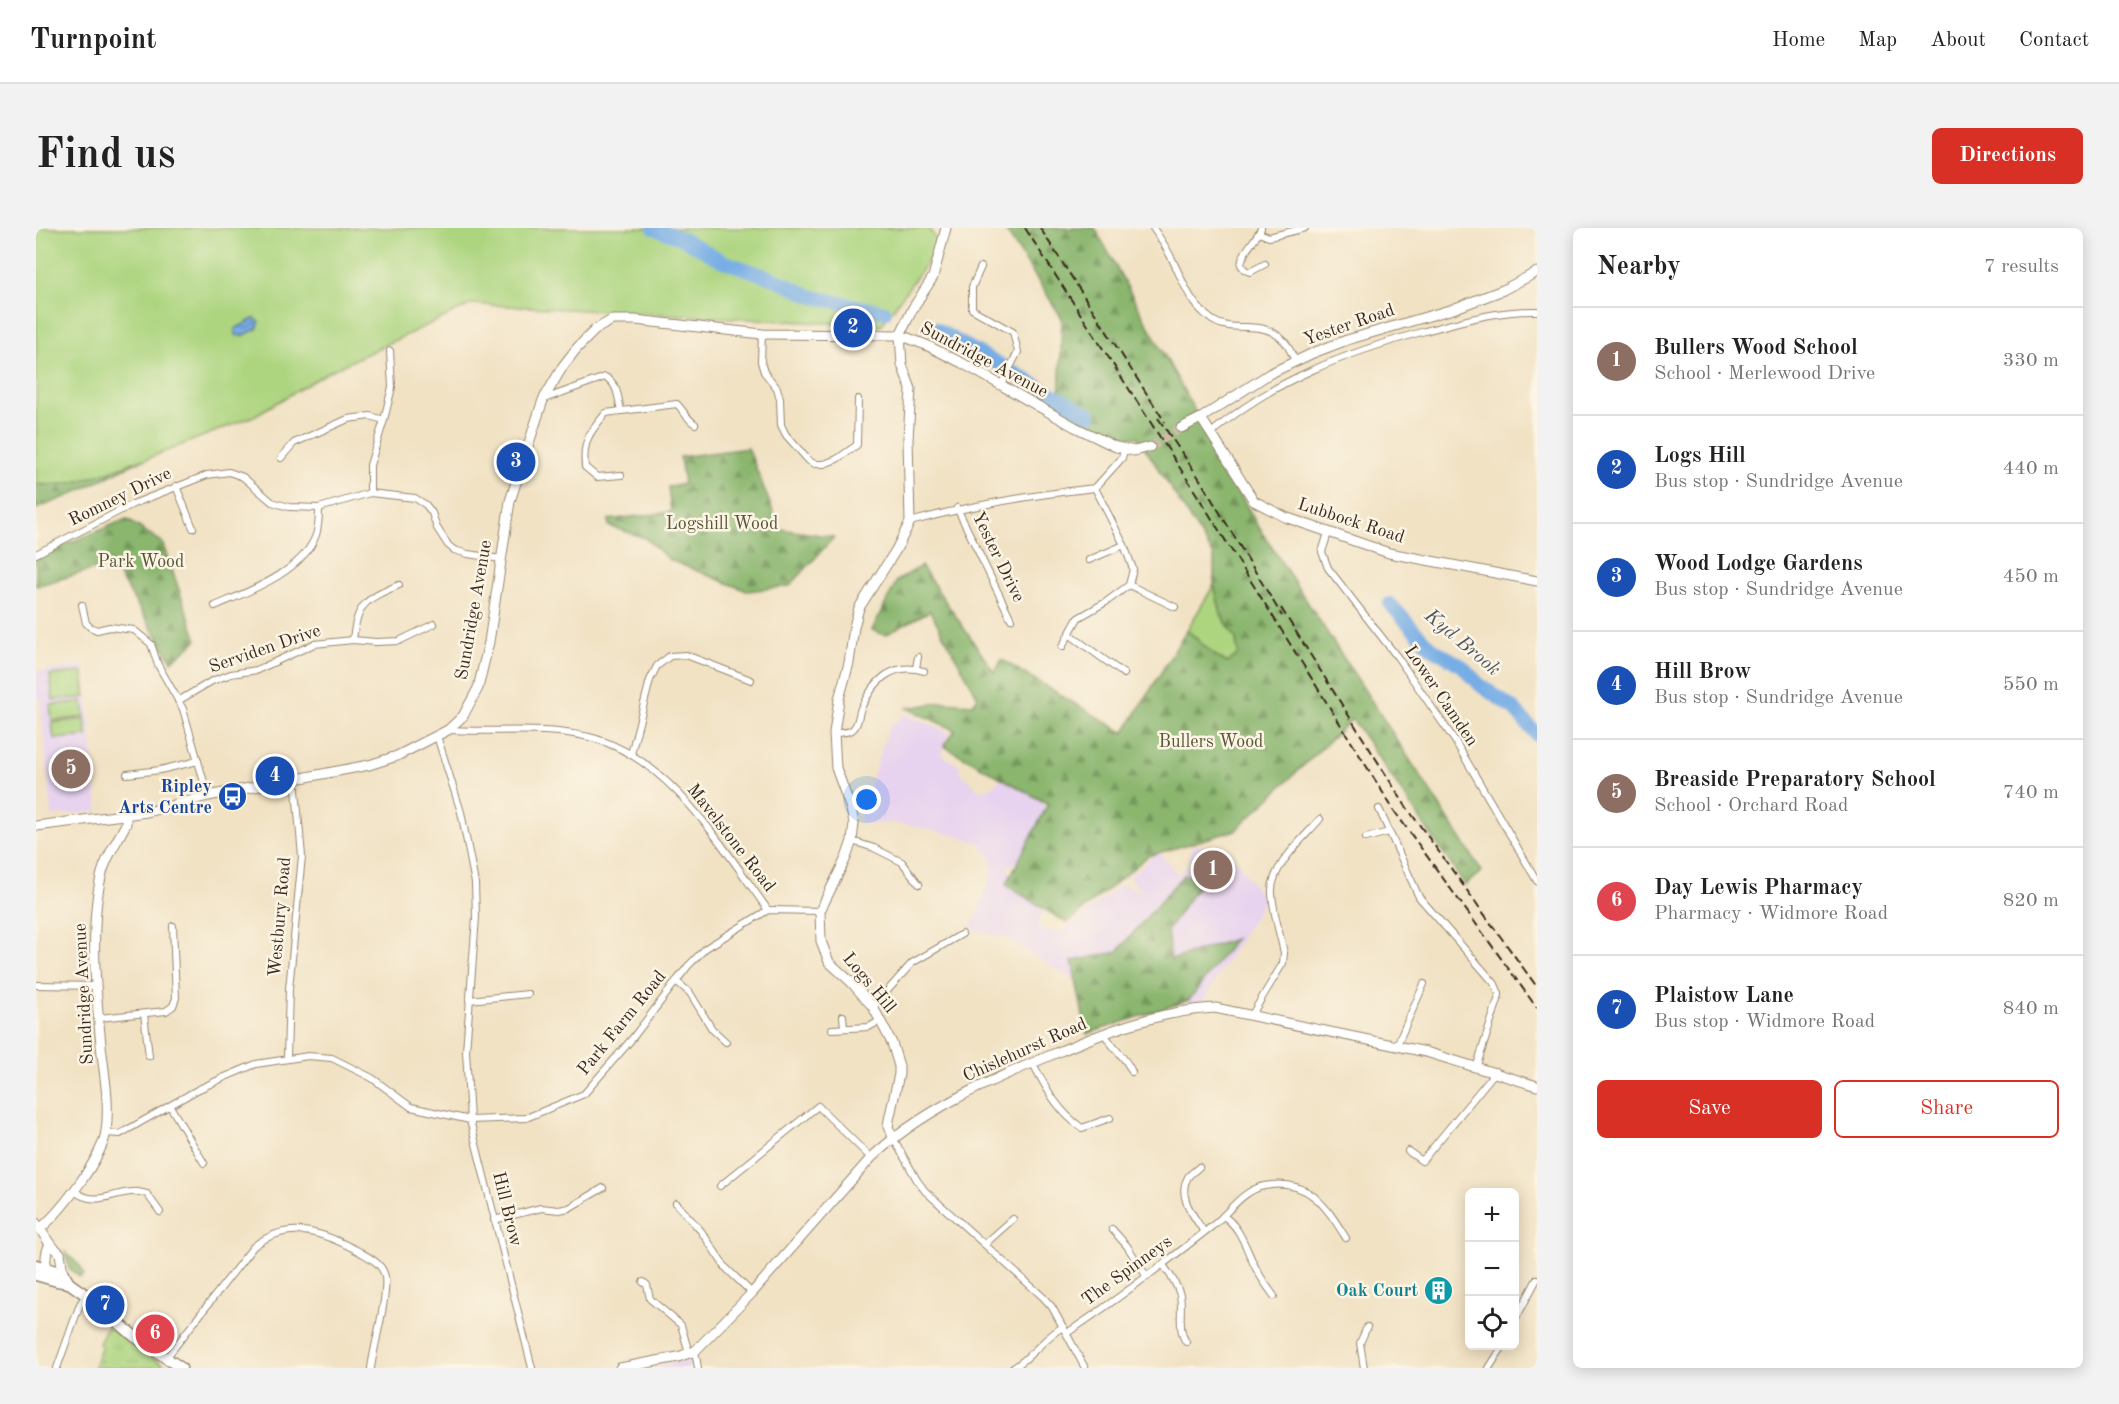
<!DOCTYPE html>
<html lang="en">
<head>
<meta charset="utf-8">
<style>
  :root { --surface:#fff; --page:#f2f2f2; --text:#222; --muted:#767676; --line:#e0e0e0; --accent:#d93025 }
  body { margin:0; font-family:"Old Standard TT",serif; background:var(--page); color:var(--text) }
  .controls { position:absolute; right:18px; bottom:18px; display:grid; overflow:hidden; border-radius:9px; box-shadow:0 3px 15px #0003 }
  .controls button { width:54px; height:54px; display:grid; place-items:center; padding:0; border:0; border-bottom:2px solid var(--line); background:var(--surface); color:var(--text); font:30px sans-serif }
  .you { position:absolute; left:831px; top:572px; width:21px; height:21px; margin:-15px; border:4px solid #fff; border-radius:50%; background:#1a73e8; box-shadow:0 0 0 9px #1a73e833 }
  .badge { display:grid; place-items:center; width:39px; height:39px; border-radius:50%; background:var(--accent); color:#fff; font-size:20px; font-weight:700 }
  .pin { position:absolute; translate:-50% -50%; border:3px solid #fff; box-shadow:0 2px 6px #0006 }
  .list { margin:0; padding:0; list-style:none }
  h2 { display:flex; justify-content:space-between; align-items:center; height:78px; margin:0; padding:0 24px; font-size:26px }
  h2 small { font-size:20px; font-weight:400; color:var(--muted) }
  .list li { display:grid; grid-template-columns:39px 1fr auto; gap:18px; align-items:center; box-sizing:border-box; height:108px; padding:0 24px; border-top:2px solid var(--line) }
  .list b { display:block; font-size:22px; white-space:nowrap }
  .list p { margin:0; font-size:20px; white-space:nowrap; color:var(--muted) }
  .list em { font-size:20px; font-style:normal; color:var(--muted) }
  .actions { display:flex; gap:12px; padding:18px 24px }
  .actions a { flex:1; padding:14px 0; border:2px solid var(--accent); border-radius:9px; text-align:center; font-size:21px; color:var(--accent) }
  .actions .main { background:var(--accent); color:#fff }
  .icon { flex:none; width:33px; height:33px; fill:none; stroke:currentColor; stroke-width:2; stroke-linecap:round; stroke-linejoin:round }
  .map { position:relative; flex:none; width:1501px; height:1140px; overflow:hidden; border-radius:9px }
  header { display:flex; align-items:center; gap:36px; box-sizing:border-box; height:84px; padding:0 30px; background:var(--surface); border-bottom:2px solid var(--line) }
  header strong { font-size:28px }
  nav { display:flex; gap:33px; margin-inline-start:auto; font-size:21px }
  .intro { display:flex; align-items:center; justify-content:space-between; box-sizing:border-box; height:144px; padding:0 36px }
  h1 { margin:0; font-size:42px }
  .button { padding:15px 27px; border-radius:9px; background:var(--accent); color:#fff; font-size:21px; font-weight:700 }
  main { display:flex; gap:36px; padding:0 36px }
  aside { flex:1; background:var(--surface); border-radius:9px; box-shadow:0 3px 15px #0003 }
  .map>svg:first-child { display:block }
</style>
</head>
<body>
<header>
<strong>Turnpoint</strong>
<nav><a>Home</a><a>Map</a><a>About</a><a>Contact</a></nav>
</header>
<div class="intro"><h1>Find us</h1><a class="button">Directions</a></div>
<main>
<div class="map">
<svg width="1501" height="1140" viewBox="0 0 1501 1140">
  <defs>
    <pattern id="forest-firs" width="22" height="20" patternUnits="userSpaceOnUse" patternTransform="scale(1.5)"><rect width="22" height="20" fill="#8ab66e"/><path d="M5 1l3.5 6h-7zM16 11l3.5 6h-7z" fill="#72945a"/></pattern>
    <pattern id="park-tufts" width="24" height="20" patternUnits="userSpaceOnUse" patternTransform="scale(1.5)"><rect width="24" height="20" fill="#add580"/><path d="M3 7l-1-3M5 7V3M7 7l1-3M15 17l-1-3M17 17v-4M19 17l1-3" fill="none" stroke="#96b76e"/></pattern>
    <pattern id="water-waves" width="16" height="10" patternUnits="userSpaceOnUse" patternTransform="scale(1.5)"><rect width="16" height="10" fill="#77ade5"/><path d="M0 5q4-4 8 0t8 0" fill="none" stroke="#638db9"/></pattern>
  </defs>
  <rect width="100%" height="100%" fill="#fcf5e5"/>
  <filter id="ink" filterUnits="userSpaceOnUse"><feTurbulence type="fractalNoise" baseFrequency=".0167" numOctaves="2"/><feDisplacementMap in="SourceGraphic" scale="12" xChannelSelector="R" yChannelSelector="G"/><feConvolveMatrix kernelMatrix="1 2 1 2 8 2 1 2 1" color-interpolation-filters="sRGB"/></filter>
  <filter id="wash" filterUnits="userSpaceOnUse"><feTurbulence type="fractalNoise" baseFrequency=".008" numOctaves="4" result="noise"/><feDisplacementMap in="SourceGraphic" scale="24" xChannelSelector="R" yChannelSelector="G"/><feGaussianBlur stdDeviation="1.35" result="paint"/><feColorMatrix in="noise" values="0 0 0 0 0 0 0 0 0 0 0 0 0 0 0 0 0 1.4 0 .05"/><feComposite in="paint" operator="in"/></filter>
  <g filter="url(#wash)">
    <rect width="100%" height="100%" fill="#f1e2c4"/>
    <g fill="#e7d2ef">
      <polygon points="48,438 62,583 16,588 4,469 0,469 0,444"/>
      <polygon points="869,486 914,505 905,526 925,539 923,543 943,562 955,560 973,542 1021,590 985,634 970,638 976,646 1018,666 1006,686 1001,699 1019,704 1026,703 1085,657 1090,658 1107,666 1093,649 1122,624 1142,646 1154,636 1154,623 1157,618 1163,617 1170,621 1173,637 1177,640 1191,619 1225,668 1226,675 1167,773 1145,775 1109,783 1054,771 1043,772 1040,753 968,709 933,701 941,688 957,641 954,628 944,615 888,600 857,595 824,596 824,584 820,585 819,573 822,563 827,565 832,562 853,499"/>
      <polygon points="642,1134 651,1134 658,1140 610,1140"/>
    </g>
    <g fill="#add580" stroke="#74804f" stroke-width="1.5">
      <polygon points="0,0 892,0 904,16 845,98 436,76 292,144 218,188 0,275"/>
      <polygon points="1178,357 1185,386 1200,411 1203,426 1191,435 1177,426 1151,402"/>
      <polygon points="47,444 50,469 17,472 14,447"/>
      <polygon points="47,473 49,489 16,493 14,477"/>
      <polygon points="49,491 51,508 18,511 16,495"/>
    </g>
    <g fill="url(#forest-firs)" stroke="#627046" stroke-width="1.5">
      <polygon points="968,0 1059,0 1220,295 1446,643 1429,657 1316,491 1200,602 1112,628 1031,695 970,657 1012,576 908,518 919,502 871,480 907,474 937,476 942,469 894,383 849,407 836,402 861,353 885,338 958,444 966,432 1088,505 1151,402 1177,426 1191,435 1202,426 1200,411 1185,386 1178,357 1178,328 1102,209 1076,208 1023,181 1026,90"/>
      <polygon points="712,220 744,301 798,309 754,358 711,363 634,332 609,310 573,298 572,292 635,284 632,259 648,256 644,229"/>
      <path d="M107,231l-70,35 -37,15v-25c36,5 74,-14 107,-25z"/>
      <polygon points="90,291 126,314 161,412 136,433 76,336 0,358 0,329"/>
      <polygon points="1147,647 1168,649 1131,703 1135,732 1199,711 1153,772 1051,806 1036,733 1081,724"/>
      <polygon points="29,1024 45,1039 48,1047 44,1049 33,1040"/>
    </g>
    <polygon fill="url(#park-tufts)" stroke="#74804f" stroke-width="1.5" points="71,1098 102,1120 127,1136 129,1140 58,1140 66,1118 63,1116"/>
    <polygon fill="url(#water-waves)" stroke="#596c82" stroke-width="1.5" points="217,91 220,91 224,94 221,101 206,108 200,107 199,101"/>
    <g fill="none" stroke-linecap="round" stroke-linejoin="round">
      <g stroke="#77ade5" stroke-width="14">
        <polyline points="618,0 647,11 687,33 744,53 774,68 849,84"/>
        <polyline points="898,100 968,139"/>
        <polyline points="978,145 1054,187"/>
        <polyline points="1354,376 1394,419 1426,438 1444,457 1478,481 1501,507"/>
      </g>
    </g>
  </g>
  <g filter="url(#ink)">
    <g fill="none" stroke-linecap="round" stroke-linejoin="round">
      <polyline stroke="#cdbda3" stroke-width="9" stroke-dasharray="9 4.5" stroke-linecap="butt" points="1114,219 1145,200"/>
      <defs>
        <g id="street">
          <path d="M1117,0c7,10 14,21 19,31 12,24 17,44 40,61 23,15 50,-3 72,21 5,5 8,14 11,20"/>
          <path d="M1225,0c-5,13 -19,23 -20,37l4,5 5,2 15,-8"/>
          <polyline points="1223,5 1233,9 1269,0"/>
          <polyline points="945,39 936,59 936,81 977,104 982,124 965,157"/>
          <polyline points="726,106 725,134 728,144 741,160 744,171 745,197 750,207 773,233 779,236 788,236 801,231 821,217 822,171"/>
          <path d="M508,171l61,-22c13,6 13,21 16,34"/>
          <path d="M1175,205c63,-54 136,-80 214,-102 37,-10 73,-21 112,-20"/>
          <polyline points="245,230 258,215 312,191 334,188 348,192"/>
          <path d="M585,247l-24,2 -12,-10c-3,-26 5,-35 21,-54l71,-9c7,7 9,14 18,20"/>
          <polyline points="140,258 157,300"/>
          <polyline points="334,265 334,237 348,192 356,159 354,123"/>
          <polyline points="921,280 975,391"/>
          <path d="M874,294c61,-17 122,-27 185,-34l27,-30 2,-8"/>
          <polyline points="1292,305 1286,324 1292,340 1362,430 1419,513 1501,653"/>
          <polyline points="0,326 97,276 171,247 193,244 207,249 236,274 253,279 283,280 334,265 379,270 390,277 396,285 401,300 412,317 418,322 432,326 465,331"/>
          <polyline points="1053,332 1088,317"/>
          <polyline points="1093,357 1139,379"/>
          <polyline points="46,377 50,395 54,399 61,402 74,399 98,402 115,416 122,437 147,481 172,568"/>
          <path d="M179,378c32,-14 88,-34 101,-71 3,-9 3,-18 3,-27"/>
          <polyline points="1033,406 1088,446"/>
          <path d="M317,412c4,-37 13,-41 46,-55"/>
          <polyline points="1026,419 1042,390 1070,374 1093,357 1097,341 1088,317 1059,260"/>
          <polyline points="880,440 882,429"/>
          <polyline points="142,473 176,453 195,446 221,442 278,416 317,412 340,414 363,413 398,396"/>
          <path d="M412,502c46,3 94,-4 141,7 81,20 133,110 179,173"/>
          <path d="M798,505c6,0 13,0 18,-3 7,-5 6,-15 9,-22 13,-27 31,-47 63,-37"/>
          <polyline points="401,508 425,584 439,655 440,689 430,823 434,892 496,1140"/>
          <polyline points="595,526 614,452 621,438 634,428 650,427 715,452"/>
          <polyline points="91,546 124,542 162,533"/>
          <polyline points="1343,581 1383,669 1459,756 1463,766 1462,772 1441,837"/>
          <polyline points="1330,610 1353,604"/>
          <polyline points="816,613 838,620 866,634 883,656"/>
          <polyline points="640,753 654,765 676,801 690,814"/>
          <polyline points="0,757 61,758"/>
          <polyline points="433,772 492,766"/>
          <polyline points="837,779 876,735 926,706"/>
          <polyline points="108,786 113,828"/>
          <polyline points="807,788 808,800"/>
          <path d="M1215,788l32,-53 1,-10c-4,-19 -11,-41 -12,-60 -2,-26 32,-55 48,-74"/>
          <polyline points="63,790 130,783 137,778 140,770 137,698"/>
          <polyline points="796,801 833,799 845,792"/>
          <path d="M1068,805c8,15 22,24 28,39"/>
          <polyline points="1361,817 1388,756"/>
          <polyline points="251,830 253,761 266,628 259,551"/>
          <path d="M996,834c14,26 26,50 50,66l28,-10"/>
          <polyline points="134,878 168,935"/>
          <polyline points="70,905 84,906 161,862 189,849 220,836 272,828 296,830 336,850 375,879 434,892 490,890 548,866 595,812 652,738 670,720 732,682 784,683"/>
          <polyline points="857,910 881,952 889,963 1007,1069 1016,1079 1049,1140"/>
          <polyline points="1372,923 1386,933 1460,843"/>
          <path d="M1163,939c-3,3 -9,7 -11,10 -12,20 7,40 16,55"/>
          <polyline points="684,958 782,878 835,930"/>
          <path d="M38,963c22,16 36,2 59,1 5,-1 10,1 14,2l13,18"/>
          <polyline points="640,975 665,1003 690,1040 716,1065"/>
          <path d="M1187,988c19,11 24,38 35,56 5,9 11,17 16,24"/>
          <polyline points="458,992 505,980 523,982 533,980 567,960"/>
          <polyline points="1076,1001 1091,1018 1111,1049"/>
          <polyline points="949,1016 977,991"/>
          <path d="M1127,1037c7,9 14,19 17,30 3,16 -3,34 6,47"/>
          <polyline points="607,1054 611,1057 614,1071 645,1097 653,1125"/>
          <polyline points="1478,1094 1501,1051"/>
          <path d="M1031,1105c50,-33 97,-69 144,-106 17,-13 30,-36 53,-41 44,-9 62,20 82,52"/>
          <polyline points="659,1123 662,1140"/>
          <path d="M131,1129l86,-110c36,-29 72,-14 107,5 10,6 23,12 25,25 3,20 -11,68 -14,91"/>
          <polyline points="21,1140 44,1076 50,1067"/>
          <path d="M977,1140c19,-11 31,-31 50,-41"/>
          <polyline points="1328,1140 1324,1115 1331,1099"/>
          <polyline points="1453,1140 1467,1118"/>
        </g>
        <g id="secondary">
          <polyline points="1165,190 1218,273 1249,289 1353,325 1501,353"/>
          <polyline points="1145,200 1165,190 1233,146 1277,125 1311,112 1417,81 1467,62 1501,44"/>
          <polyline points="0,598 111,584 172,568 333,537 361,528 412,502 427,488 442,460 453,414 474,273 507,172 527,138 541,120 560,101 576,92 599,92 726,106 864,107 890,117 926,135 1039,199 1080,219 1098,223 1114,219"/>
          <polyline points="857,909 852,899 853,892 863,846 863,838 856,815 837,779 816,755 793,734 785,713 784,683 810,630 816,613 818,595 815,581 800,540 798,505 803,471 813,435 818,399 823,380 860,322 874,294 872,211 875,161 866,137 864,107 877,80 897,49 910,0"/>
          <polyline points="0,995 14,1016 24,1025 27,1045"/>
          <path d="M5,1000c20,-17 62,-71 65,-97 4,-28 -2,-58 -5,-86 -5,-51 -12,-122 1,-172 5,-18 16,-33 24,-49v-9"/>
          <path d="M8,1045c4,-11 -1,-18 6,-29"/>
          <path d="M584,1140l58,-11 17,-6 57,-58 119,-135c50,-47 115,-76 178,-102 53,-23 108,-45 166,-48l211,44 111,34"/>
        </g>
        <g id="primary">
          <polyline points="0,1037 27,1045 33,1055 50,1067 98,1108 145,1140"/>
          <polyline points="0,1047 21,1053 33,1055"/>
        </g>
      </defs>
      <use href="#street" stroke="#968671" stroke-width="8"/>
      <use href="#secondary" stroke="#968671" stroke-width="11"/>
      <use href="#primary" stroke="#968671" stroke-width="13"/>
      <use href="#street" stroke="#fff" stroke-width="6"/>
      <use href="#secondary" stroke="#fff" stroke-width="9"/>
      <use href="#primary" stroke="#fff" stroke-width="10"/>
      <g stroke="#3b2a1e" stroke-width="2" stroke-dasharray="9 4.5" stroke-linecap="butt">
        <polyline points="989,0 1153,254 1359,584 1501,780"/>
        <polyline points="1004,0 1129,194"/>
        <polyline points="1122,190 1163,250 1246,388"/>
        <polyline points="1245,380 1369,577 1501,759"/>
      </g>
    </g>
  </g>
  <defs>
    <symbol id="bus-disc" viewBox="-11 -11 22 22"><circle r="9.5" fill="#1a4fb4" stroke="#fcf5e5"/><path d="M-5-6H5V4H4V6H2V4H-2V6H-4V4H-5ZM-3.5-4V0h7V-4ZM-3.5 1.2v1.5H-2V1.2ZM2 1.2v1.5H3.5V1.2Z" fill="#fff"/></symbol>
    <symbol id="building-disc" viewBox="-11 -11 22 22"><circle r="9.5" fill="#0f9aa8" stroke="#fcf5e5"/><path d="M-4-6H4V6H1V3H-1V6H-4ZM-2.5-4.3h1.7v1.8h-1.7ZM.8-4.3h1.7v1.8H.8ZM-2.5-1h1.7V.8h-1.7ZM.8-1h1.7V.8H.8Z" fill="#fff"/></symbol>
  </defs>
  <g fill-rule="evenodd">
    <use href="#bus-disc" x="180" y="552" width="33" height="33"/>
    <use href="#building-disc" x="1386" y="1046" width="33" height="33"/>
  </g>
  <g text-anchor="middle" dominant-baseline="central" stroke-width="5" stroke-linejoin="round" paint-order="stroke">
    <g font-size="18" fill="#3b2a1e" stroke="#fcf5e5">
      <text transform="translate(1313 97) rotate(-19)">Yester Road</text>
      <text transform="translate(948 132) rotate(28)">Sundridge Avenue</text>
      <text transform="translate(84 269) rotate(-26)">Romney Drive</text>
      <text transform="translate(1315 293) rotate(18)">Lubbock Road</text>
      <text transform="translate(962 329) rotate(64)">Yester Drive</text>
      <text transform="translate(438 382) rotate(-80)">Sundridge Avenue</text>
      <text transform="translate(229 421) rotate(-19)">Serviden Drive</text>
      <text transform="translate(1405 468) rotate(56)">Lower Camden</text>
      <text transform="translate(695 610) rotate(52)">Mavelstone Road</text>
      <text transform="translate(244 689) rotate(-85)">Westbury Road</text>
      <text transform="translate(833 755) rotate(50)">Logs Hill</text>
      <text transform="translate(48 766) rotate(-93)">Sundridge Avenue</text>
      <text transform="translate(586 795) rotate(-51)">Park Farm Road</text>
      <text transform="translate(989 822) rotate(-24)">Chislehurst Road</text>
      <text transform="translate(471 981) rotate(76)">Hill Brow</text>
      <text transform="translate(1091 1043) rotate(-36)">The Spinneys</text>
    </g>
    <g font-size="18" fill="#585536" stroke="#fcf5e5">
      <text x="686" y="296">Logshill Wood</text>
      <text x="105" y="334">Park Wood</text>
      <text x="1175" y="514">Bullers Wood</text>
    </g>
    <g font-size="18" font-weight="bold" fill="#164399" stroke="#fcf5e5" text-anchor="end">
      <text x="176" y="559">Ripley<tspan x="176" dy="21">Arts Centre</tspan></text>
    </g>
    <g font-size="18" font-weight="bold" fill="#0d838f" stroke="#fcf5e5" text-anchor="end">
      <text x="1382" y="1063">Oak Court</text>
    </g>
    <g font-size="20" font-style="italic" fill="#505864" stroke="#fcf5e5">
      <text transform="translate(1426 415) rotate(40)">Kyd Brook</text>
    </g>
  </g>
</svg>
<div class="controls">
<button>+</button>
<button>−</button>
<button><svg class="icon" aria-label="locate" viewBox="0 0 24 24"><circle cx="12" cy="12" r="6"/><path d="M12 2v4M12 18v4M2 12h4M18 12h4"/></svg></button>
</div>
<div class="you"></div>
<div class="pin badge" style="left:1177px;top:642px;background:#8d6e63">1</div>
<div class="pin badge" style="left:817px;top:100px;background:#1a4fb4">2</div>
<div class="pin badge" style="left:480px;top:234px;background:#1a4fb4">3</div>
<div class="pin badge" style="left:239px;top:548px;background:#1a4fb4">4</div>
<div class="pin badge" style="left:35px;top:541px;background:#8d6e63">5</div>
<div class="pin badge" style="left:119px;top:1106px;background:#e0444e">6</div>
<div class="pin badge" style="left:69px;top:1077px;background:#1a4fb4">7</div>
</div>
<aside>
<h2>Nearby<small>7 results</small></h2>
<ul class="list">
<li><span class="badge" style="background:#8d6e63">1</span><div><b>Bullers Wood School</b><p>School · Merlewood Drive</p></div><em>330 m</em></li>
<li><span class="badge" style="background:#1a4fb4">2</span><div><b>Logs Hill</b><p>Bus stop · Sundridge Avenue</p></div><em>440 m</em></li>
<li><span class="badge" style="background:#1a4fb4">3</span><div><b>Wood Lodge Gardens</b><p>Bus stop · Sundridge Avenue</p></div><em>450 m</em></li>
<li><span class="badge" style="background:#1a4fb4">4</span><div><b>Hill Brow</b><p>Bus stop · Sundridge Avenue</p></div><em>550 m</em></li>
<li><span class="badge" style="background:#8d6e63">5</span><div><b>Breaside Preparatory School</b><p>School · Orchard Road</p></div><em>740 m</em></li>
<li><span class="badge" style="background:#e0444e">6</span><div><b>Day Lewis Pharmacy</b><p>Pharmacy · Widmore Road</p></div><em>820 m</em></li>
<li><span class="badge" style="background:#1a4fb4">7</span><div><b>Plaistow Lane</b><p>Bus stop · Widmore Road</p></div><em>840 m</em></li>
</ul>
<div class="actions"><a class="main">Save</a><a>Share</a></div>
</aside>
</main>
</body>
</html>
